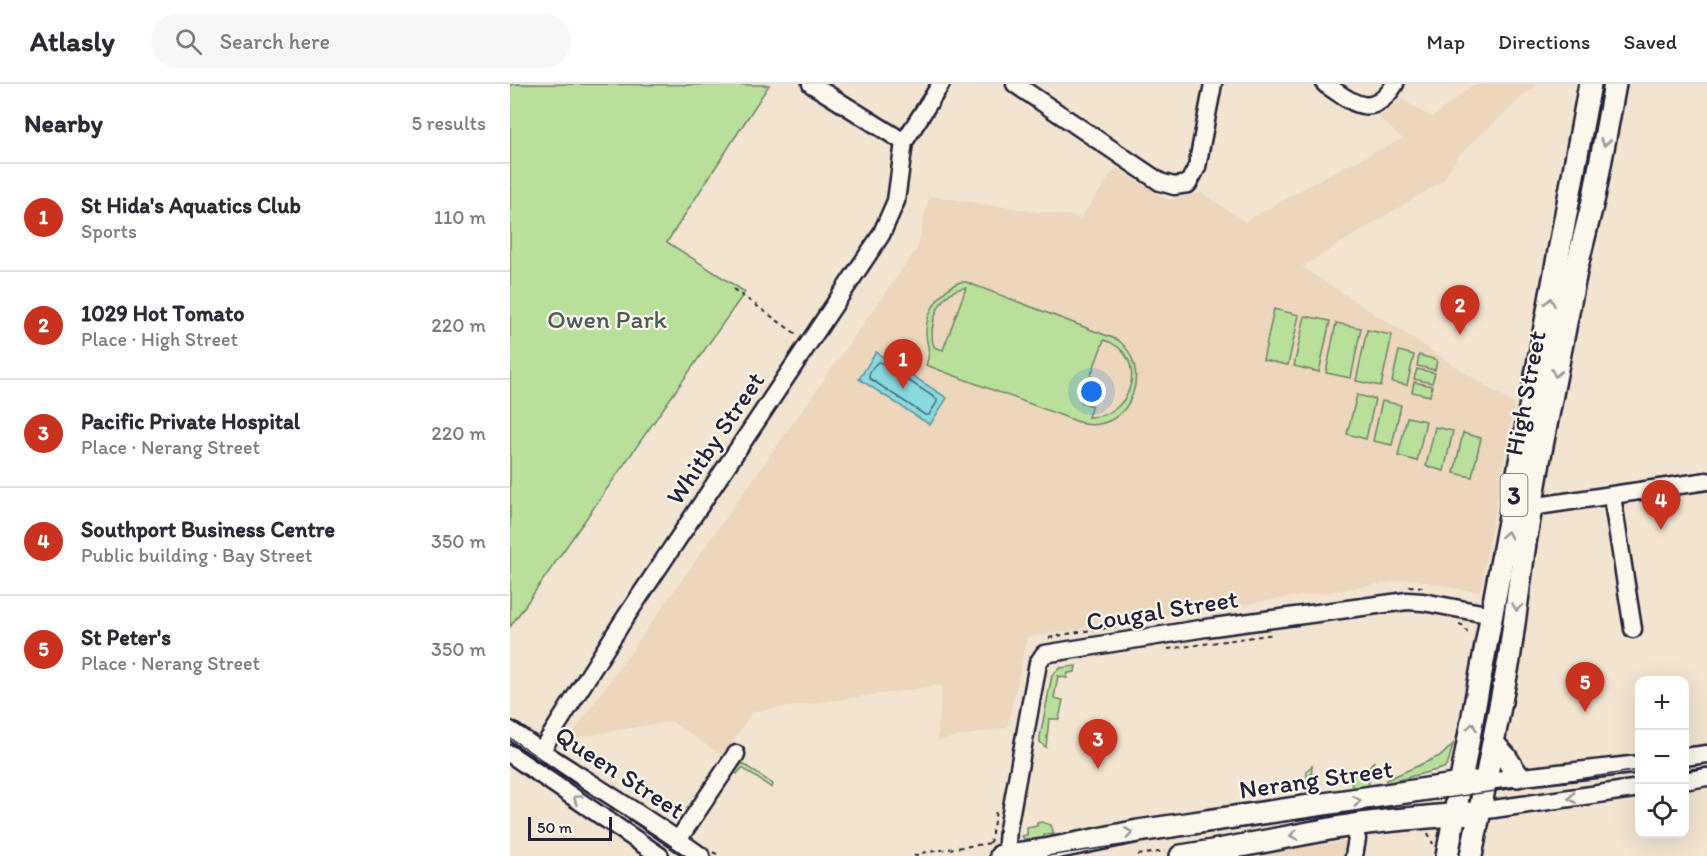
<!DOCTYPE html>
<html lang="en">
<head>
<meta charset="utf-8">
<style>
  :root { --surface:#fff; --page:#f7f7f7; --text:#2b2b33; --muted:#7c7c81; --line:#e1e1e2; --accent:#c8321e }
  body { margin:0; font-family:Itim,sans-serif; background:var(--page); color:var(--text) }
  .controls { position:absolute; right:18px; bottom:18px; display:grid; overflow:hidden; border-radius:12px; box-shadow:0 6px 24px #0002 }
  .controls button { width:54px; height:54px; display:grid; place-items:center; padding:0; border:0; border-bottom:2px solid var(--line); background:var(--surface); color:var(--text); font:30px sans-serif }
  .scale { position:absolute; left:18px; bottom:15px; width:84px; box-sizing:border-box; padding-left:6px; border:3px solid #22223b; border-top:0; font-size:16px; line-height:21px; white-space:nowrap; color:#22223b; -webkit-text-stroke:4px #fbf7ec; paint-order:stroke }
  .you { position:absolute; left:582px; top:308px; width:21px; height:21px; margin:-15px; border:4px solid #fff; border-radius:50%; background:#1a73e8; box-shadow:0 0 0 9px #1a73e833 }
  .badge { display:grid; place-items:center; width:39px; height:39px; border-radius:50%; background:var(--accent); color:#fff; font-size:20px; font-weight:700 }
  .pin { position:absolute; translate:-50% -50px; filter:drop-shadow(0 2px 3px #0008) }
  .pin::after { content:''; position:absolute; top:32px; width:21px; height:18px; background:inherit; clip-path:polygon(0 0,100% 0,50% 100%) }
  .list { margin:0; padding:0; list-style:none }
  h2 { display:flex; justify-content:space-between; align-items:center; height:78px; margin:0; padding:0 24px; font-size:26px }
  h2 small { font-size:20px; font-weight:400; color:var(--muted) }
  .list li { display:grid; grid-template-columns:39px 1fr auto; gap:18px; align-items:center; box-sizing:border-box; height:108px; padding:0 24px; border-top:2px solid var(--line) }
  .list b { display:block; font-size:22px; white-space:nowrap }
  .list p { margin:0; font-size:20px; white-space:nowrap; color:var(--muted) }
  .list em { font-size:20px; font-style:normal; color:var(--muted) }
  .icon { flex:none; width:33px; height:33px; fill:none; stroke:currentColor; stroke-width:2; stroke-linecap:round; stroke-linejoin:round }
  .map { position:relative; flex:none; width:1197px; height:772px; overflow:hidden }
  header { display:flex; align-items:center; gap:36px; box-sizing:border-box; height:84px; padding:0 30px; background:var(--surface); border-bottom:2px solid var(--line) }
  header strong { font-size:28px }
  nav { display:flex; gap:33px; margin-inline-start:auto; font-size:21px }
  .search { width:420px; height:54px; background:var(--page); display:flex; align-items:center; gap:15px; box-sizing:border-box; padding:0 21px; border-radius:33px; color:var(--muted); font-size:22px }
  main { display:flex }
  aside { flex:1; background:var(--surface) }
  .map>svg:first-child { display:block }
</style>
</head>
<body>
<header>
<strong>Atlasly</strong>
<div class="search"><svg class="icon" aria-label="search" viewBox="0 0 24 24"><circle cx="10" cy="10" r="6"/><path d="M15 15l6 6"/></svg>Search here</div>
<nav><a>Map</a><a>Directions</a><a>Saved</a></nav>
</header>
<main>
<aside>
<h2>Nearby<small>5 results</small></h2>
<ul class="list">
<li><span class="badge">1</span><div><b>St Hida's Aquatics Club</b><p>Sports</p></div><em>110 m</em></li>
<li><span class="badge">2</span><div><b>1029 Hot Tomato</b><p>Place · High Street</p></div><em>220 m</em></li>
<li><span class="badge">3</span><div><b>Pacific Private Hospital</b><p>Place · Nerang Street</p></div><em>220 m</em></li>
<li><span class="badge">4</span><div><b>Southport Business Centre</b><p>Public building · Bay Street</p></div><em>350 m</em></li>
<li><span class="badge">5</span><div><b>St Peter's</b><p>Place · Nerang Street</p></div><em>350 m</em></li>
</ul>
</aside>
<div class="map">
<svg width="1197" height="772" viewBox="0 0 1197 772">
  <rect width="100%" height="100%" fill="#f2e4d0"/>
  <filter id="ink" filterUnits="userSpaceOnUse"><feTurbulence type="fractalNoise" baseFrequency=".0167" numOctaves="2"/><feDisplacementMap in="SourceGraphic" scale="12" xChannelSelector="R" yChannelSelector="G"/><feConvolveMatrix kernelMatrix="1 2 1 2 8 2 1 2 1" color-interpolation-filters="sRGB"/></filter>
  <g filter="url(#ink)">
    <g fill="#ecd6bc">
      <polygon points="964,0 1026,0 948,72 932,97 792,183 1004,320 970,507 954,506 902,495 517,553 497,644 427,656 433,601 242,628 213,672 161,637 59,655 408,163 419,112 571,134 606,84 658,116 692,109 735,138 821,89 893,55 869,34 892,15 922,34"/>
      <polygon points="837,757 835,772 743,772 744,772"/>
    </g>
    <g fill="#b8e09b" stroke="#6d816b" stroke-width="1.5" fill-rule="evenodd">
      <polygon points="0,0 259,1 157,158 235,208 0,543"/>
      <path d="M450,198h6l152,58c36,28 13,92 -34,84l-158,-59c6,-15 0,-18 0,-33 0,-20 15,-43 34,-50zM456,204l-23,62 -9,-3c-7,-21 5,-58 32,-59zM594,256c46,14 30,79 -16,77l4,-11 -11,-4z"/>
      <polygon points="764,225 789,231 778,281 753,276"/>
      <polygon points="795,232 820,237 809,288 784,282"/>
      <polygon points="826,239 851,244 841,294 816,289"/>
      <polygon points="857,246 882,251 871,302 846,297"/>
      <polygon points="889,267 904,271 897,301 882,298"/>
      <polygon points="909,271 927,276 925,286 907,282"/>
      <polygon points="907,285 925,289 922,299 904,295"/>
      <polygon points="904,298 922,302 920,312 902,308"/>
      <polygon points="847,311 865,315 856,355 837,350"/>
      <polygon points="872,317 891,321 882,361 863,357"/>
      <polygon points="897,333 916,337 907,377 888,372"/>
      <polygon points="925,343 943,347 934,387 916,382"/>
      <polygon points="953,349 971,354 962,393 944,389"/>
      <polygon points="566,582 565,588 558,589 557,594 548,592 544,614 553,616 549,635 539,635 536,663 534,662 530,658 530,653 542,591 550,584"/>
      <polygon points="943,660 938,679 934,684 876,699 876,696 932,671"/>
      <polygon points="864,677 858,702 842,705 841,691 857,685"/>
      <polygon points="229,680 233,680 263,700 262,704 232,684 227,690 224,688"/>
      <polygon points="802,682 801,696 805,699 802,702 805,704 800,711 796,711 797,686"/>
      <polygon points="531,738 541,741 545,753 543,753 542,750 534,751 534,755 518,756 514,755 512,752 517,751 517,744 527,742 527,739"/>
    </g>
    <polygon fill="#89dadf" stroke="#60909d" stroke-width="1.5" points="366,268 437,314 420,341 349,295"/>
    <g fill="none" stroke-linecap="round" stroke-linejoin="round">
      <path stroke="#4b6c7d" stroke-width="1.5" d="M370,278l57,37v3l-8,13h-4l-56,-37c-1,-5 6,-16 11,-16z"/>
      <defs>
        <g id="minor">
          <polyline points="301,0 394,58"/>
          <polyline points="505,0 650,98 664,102 678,100 687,83 703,0"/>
          <path d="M815,0c28,19 47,37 70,0"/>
          <polyline points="1102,412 1123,545"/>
          <polyline points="1021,423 1197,397"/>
          <path d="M0,646c63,43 129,82 191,126"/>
          <polyline points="31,667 113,537 371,151 386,117 394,58 431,0"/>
          <polyline points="0,670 150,772"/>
          <polyline points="1174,673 1197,670"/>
          <polyline points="976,697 1130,680"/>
          <polyline points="1174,697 1197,693"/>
          <polyline points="970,727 1130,704"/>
          <polyline points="842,741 847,755 844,772"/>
          <polyline points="168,756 226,670"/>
          <polyline points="499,771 497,758 498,745 528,579 534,570 696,544 897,517 913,518 982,531"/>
        </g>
        <g id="major">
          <polyline points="983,659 995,672 1008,692"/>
          <polyline points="491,772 535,766 628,747 965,698"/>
          <path d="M671,772c56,-8 111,-21 167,-30 40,-7 80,-8 120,-13"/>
          <polyline points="937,772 1080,0"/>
          <polyline points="961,772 999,576 1015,459 1030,372 1067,182 1084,113 1105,0"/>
        </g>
      </defs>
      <use href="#minor" stroke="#22223b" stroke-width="21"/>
      <use href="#major" stroke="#22223b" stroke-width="26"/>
      <g stroke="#22223b" stroke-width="2" stroke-dasharray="4.5 4.5" stroke-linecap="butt">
        <polyline points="223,205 289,252"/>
        <polyline points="899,502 914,503"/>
        <polyline points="949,540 954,542 960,553"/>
        <polyline points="539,554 562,549 632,539"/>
        <polyline points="658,565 765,550"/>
        <polyline points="918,749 923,760"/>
        <polyline points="480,759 486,727"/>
        <polyline points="203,768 210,772"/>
        <polyline points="628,771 656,767"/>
        <polyline points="404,772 411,769 481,759"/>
      </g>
      <use href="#minor" stroke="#fbf7ec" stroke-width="16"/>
      <use href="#major" stroke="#fbf7ec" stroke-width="21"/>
      <g stroke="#22223b" stroke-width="1.5">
        <polyline points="0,654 172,772"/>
        <polyline points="1174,686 1197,683"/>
        <polyline points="537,772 1130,686"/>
      </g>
    </g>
    <defs><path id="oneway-chevron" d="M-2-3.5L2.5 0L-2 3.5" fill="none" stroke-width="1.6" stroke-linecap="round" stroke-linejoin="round" transform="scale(1.5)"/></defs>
    <g stroke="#99979c">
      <use href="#oneway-chevron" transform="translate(1095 58) rotate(101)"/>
      <use href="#oneway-chevron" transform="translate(1040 218) rotate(-79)"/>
      <use href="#oneway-chevron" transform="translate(1046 289) rotate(101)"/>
      <use href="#oneway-chevron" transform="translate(997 451) rotate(-80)"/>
      <use href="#oneway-chevron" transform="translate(1007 523) rotate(98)"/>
      <use href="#oneway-chevron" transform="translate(962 643) rotate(-80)"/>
      <use href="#oneway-chevron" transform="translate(1062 714) rotate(172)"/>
      <use href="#oneway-chevron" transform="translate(67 715) rotate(-146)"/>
      <use href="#oneway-chevron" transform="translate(847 717) rotate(-8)"/>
      <use href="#oneway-chevron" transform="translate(619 749) rotate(-9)"/>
      <use href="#oneway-chevron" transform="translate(784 751) rotate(171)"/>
    </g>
  </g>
  <g text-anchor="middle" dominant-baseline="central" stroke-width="4.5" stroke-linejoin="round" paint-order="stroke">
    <rect fill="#fbf7ec" stroke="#636270" stroke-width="1.5" x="990.5" y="390" width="27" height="42" rx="4.5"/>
    <g font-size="24" font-weight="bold" fill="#22223b">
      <text x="1004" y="411">3</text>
    </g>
    <g font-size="26" fill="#4f5b58" stroke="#fbf7ec">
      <text x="97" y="235">Owen Park</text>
    </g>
    <g font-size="26" fill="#22223b" stroke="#fbf7ec">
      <text transform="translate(1015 309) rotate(-79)">High Street</text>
      <text transform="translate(205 354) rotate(-56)">Whitby Street</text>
      <text transform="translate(652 526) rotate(-9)">Cougal Street</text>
      <text transform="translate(110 688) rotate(33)">Queen Street</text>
      <text transform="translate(806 695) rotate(-8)">Nerang Street</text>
    </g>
  </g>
</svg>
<div class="controls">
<button>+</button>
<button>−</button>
<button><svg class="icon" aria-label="locate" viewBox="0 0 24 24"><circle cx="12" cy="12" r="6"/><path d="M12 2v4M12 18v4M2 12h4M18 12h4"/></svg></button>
</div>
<div class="scale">50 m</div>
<div class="you"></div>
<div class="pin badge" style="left:393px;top:305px">1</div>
<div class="pin badge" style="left:950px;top:251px">2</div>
<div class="pin badge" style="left:588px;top:685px">3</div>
<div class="pin badge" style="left:1151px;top:446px">4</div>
<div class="pin badge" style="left:1075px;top:628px">5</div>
</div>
</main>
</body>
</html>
